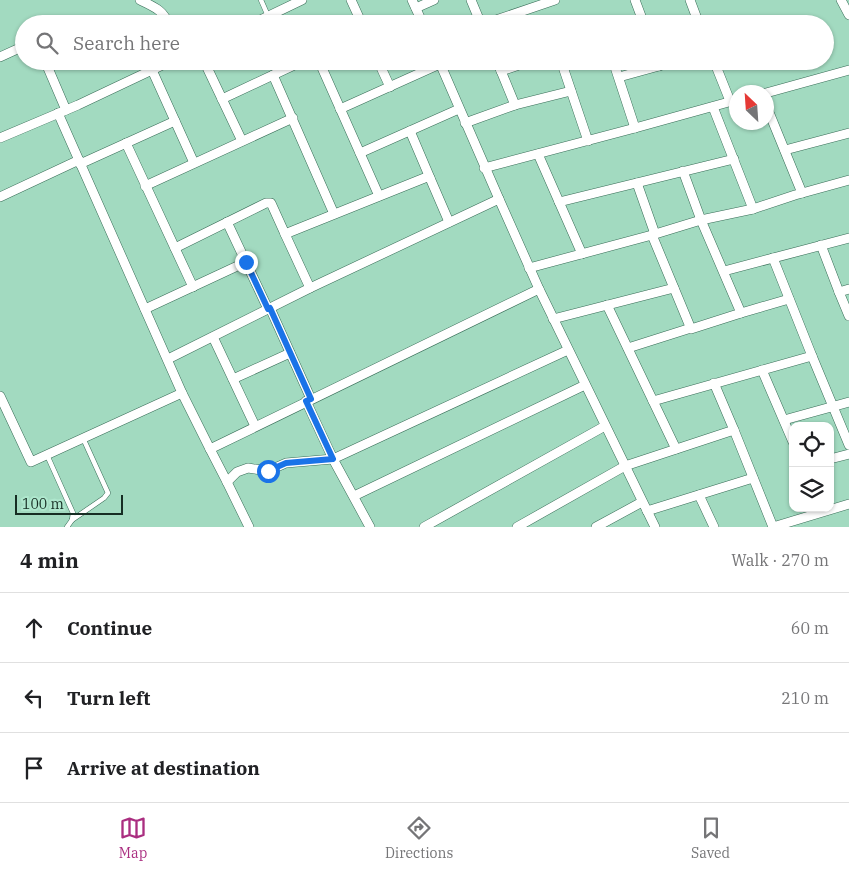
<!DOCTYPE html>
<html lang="en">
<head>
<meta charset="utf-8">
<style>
  :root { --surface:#fff; --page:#f2f2f2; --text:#202124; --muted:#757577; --line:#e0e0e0; --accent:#aa2e80 }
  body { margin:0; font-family:"IBM Plex Serif",serif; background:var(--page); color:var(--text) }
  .controls { position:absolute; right:15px; bottom:15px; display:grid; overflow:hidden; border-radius:10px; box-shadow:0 1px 4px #0004 }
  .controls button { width:45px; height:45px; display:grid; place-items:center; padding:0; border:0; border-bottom:1px solid var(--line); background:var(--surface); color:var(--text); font:25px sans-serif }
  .compass { position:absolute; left:729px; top:85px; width:45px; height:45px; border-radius:50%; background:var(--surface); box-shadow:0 1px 4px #0004; rotate:335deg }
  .scale { position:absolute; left:15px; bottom:12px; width:108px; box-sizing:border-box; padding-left:5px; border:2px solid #162d23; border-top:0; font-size:14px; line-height:18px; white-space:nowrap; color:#162d23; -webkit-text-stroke:4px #aee7cd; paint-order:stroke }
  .stop { position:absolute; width:15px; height:15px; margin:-11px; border:4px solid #1a73e8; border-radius:50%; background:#fff }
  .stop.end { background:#1a73e8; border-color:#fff; box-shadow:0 1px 5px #0008 }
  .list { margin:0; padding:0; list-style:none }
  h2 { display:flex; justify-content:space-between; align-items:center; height:65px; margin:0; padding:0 20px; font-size:21px }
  h2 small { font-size:16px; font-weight:400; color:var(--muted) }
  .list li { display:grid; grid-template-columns:32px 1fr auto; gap:15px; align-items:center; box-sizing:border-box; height:70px; padding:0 20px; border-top:1px solid var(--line) }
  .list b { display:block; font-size:19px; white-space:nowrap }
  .list em { font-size:16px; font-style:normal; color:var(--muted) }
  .icon { flex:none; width:28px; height:28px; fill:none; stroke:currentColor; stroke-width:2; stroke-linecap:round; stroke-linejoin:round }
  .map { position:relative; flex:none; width:849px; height:527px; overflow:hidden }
  .search { position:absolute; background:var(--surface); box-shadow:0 1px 4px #0004; left:15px; right:15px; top:15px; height:55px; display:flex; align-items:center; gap:12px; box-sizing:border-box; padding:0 18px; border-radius:28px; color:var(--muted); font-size:19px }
  .sheet { height:275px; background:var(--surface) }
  nav { display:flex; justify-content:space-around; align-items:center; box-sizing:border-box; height:70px; border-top:1px solid var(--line); background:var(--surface); font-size:14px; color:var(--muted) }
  nav a { display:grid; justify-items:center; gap:2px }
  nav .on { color:var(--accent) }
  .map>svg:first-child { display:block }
</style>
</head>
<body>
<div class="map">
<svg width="849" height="527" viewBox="0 0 849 527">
  <rect width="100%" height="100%" fill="#a2dac0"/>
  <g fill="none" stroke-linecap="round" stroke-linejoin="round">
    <defs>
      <g id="service">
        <polyline points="261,0 268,16"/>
        <polyline points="47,455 73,513 72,520 67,527"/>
        <polyline points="72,520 104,498 108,493 83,438"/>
      </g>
      <g id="minor">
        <path d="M140,0c12,6 24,10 28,24"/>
        <polyline points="351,0 362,24"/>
        <polyline points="412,0 423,24"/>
        <polyline points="471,0 481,24"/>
        <polyline points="635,0 644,24"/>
        <polyline points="690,0 699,24"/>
        <polyline points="841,0 849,15"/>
        <polyline points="416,8 434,0"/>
        <polyline points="252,24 302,0"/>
        <polyline points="484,24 555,0"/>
        <polyline points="0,57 24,46"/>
        <polyline points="45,61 66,110"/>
        <polyline points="204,61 242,141"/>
        <polyline points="319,61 379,196"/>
        <polyline points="378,61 390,87"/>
        <polyline points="439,61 499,199"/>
        <polyline points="561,61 588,141"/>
        <polyline points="613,61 635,128"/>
        <polyline points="657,61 659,66 677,61"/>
        <polyline points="714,61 730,101"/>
        <polyline points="152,70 194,163"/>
        <polyline points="501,71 531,61"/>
        <polyline points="273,75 334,214"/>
        <polyline points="619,77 659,66"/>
        <polyline points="766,93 849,70"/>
        <polyline points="222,99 303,61"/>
        <polyline points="515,105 571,91"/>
        <polyline points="766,105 802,193"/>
        <polyline points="713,107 753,209"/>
        <polyline points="340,109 440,64"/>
        <polyline points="465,123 515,105 497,61"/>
        <polyline points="410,131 430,178"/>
        <polyline points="0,138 78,105 171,61"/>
        <polyline points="126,143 193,287"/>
        <polyline points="785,150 849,133"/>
        <polyline points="360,153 459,109"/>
        <polyline points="538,154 582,254"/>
        <polyline points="80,164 175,121"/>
        <polyline points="484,168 635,128 736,100"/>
        <polyline points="637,183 655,234"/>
        <polyline points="145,186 293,118"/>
        <polyline points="0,197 79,160"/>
        <polyline points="559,202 734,159"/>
        <polyline points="227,222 268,309"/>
        <polyline points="652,235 691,329 741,313 701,220 683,171"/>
        <polyline points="821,245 839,292"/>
        <polyline points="175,248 266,203 271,203 285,234"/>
        <polyline points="773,258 812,356"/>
        <polyline points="529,268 652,235 701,220 753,209 795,195 849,180"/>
        <polyline points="724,271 849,238"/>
        <polyline points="310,288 285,234 427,177 430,178 449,222"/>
        <polyline points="539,289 655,527"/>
        <polyline points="849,289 839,292 849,316"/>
        <polyline points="607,305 676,449"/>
        <polyline points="270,308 311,399"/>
        <polyline points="145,309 246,262"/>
        <polyline points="741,313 789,299"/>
        <polyline points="553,319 674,288"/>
        <polyline points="213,337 255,426"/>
        <polyline points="628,348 691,328"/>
        <polyline points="168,359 310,288 499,199 539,289 210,449 182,393"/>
        <polyline points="762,370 793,442"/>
        <polyline points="233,379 290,353"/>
        <polyline points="0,396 31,462 182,393 58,113"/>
        <polyline points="306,401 333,459 370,527"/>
        <polyline points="653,401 812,356 849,445"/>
        <polyline points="784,420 849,402"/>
        <polyline points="734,430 773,527"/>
        <polyline points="210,449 227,482 249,527"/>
        <polyline points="830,459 849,454"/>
        <polyline points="227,482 237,472 248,468 268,471 286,463 333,459 568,350"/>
        <polyline points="699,495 714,527"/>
        <polyline points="354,496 585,385"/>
        <polyline points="647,511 753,478"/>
        <polyline points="424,527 605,426"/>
        <polyline points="517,527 625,466 734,430 714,383"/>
        <polyline points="596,527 642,502"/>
        <polyline points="773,527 849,504"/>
      </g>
    </defs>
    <use href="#service" stroke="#386d57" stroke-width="5.5"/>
    <use href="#minor" stroke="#386d57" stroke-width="10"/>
    <use href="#service" stroke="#fff" stroke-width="4.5"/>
    <use href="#minor" stroke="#fff" stroke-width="9"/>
  </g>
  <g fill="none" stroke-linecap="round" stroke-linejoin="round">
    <polyline stroke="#1a73e8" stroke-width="6" points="246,262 268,309 270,308 311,399 306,401 333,459 286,463 268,471"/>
  </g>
</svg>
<div class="controls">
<button><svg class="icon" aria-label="locate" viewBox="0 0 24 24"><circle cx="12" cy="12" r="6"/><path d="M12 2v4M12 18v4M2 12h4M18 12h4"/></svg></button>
<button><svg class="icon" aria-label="layers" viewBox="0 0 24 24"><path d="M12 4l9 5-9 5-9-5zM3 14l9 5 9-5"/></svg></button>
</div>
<svg class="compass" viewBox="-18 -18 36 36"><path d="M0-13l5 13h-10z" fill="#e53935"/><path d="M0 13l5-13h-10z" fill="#757577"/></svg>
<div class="scale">100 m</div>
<div class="stop" style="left:268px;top:471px"></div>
<div class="stop end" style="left:246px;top:262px"></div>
<div class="search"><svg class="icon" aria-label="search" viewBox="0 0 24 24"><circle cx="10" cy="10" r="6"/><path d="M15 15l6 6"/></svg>Search here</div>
</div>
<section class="sheet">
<h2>4 min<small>Walk · 270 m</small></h2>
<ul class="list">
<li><svg class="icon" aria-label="ahead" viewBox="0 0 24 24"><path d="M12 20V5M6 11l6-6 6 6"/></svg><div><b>Continue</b></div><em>60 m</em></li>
<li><svg class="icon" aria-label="left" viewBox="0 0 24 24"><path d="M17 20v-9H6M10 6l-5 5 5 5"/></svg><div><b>Turn left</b></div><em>210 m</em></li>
<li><svg class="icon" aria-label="arrive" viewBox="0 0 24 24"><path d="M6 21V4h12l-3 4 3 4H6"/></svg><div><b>Arrive at destination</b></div></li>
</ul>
</section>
<nav>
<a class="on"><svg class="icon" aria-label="map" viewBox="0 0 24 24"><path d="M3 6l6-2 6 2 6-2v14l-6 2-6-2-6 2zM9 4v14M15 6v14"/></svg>Map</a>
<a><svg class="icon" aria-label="directions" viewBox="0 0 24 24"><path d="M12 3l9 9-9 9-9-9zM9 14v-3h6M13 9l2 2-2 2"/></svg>Directions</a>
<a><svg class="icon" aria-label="saved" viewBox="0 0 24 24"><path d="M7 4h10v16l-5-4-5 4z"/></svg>Saved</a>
</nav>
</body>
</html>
